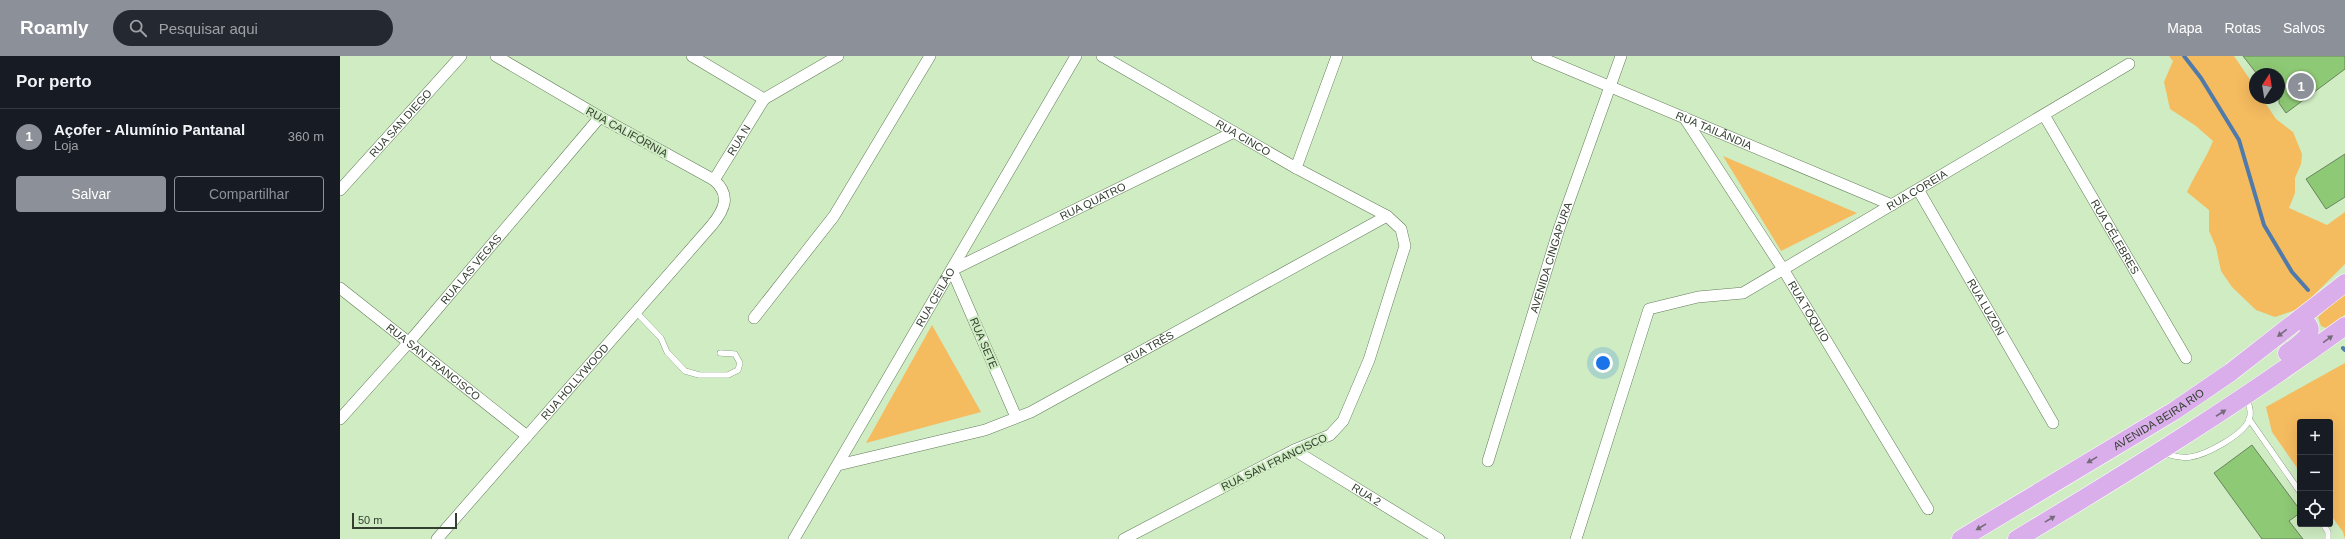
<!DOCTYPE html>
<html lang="pt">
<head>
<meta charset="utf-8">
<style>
  :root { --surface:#171b24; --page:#242831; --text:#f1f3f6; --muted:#9ea1a6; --line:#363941; --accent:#8c9099 }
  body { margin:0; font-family:Helvetica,sans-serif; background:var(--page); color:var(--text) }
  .controls { position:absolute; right:12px; bottom:12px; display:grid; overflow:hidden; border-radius:4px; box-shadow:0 4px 16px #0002 }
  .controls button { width:36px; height:36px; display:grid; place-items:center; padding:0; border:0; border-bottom:1px solid var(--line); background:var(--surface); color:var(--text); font:20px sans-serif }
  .compass { position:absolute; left:1909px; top:12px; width:36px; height:36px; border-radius:50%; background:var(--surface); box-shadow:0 4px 16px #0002; rotate:12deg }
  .scale { position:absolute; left:12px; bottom:10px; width:105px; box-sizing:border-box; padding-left:4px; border:2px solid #333f2f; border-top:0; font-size:11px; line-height:14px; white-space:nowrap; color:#333f2f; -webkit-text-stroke:3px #cfecc3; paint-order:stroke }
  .you { position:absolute; left:1263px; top:307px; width:14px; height:14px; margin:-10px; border:3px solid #fff; border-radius:50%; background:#1a73e8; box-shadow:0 0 0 6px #1a73e833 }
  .badge { display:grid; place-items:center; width:26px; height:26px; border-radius:50%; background:var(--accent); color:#fff; font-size:13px; font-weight:700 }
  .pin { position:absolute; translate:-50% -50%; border:2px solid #fff; box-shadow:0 1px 4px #0006 }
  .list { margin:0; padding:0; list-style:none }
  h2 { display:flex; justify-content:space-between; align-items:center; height:52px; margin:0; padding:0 16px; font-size:17px }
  h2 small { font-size:13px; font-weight:400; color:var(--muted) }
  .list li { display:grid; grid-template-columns:26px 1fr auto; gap:12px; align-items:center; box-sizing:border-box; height:56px; padding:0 16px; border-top:1px solid var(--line) }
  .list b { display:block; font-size:15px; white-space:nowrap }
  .list p { margin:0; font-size:13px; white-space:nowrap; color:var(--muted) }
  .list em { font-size:13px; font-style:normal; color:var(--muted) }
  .actions { display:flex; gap:8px; padding:12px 16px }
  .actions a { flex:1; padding:9px 0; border:1px solid var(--accent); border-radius:4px; text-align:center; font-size:14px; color:var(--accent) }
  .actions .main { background:var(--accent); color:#fff }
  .icon { flex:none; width:22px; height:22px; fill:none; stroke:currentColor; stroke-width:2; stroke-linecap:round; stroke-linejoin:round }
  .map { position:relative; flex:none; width:2005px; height:483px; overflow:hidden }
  header { display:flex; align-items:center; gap:24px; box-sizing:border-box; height:56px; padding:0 20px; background:var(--accent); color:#fff }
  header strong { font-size:19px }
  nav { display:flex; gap:22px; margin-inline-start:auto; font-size:14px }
  .search { width:280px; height:36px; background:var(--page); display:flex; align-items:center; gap:10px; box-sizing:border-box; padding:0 14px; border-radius:22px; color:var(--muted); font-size:15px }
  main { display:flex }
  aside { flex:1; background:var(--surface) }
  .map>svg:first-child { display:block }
</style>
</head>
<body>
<header>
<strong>Roamly</strong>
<div class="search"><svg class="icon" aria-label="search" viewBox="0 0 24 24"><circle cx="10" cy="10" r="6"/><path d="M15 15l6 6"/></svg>Pesquisar aqui</div>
<nav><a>Mapa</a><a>Rotas</a><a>Salvos</a></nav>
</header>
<main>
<aside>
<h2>Por perto<small></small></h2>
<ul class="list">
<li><span class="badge">1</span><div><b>Açofer - Alumínio Pantanal</b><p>Loja</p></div><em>360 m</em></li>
</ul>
<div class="actions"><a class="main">Salvar</a><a>Compartilhar</a></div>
</aside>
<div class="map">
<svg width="2005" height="483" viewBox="0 0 2005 483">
  <rect width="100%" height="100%" fill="#cfecc3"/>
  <g fill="#f5bb5f">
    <path d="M1829,0h65l21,31v11h7l14,21 17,13 9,22 -1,10 -6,14v15l-6,15 38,17 18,-13v52l-44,44 -26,9 -19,-7 -24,-23 -11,-16 -5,-24 -7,-16v-21l-22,-18c8,-18 19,-33 26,-51l-17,-15 -26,-17 -6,-27 9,-21z"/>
    <polygon points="1383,100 1517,157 1441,195"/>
    <polygon points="2005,237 2005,259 1986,272 1981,270 1978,261"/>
    <polygon points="592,269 641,356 526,387"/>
    <polygon points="2005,307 2005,483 2003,476 1990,458 1990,366 1960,366 1960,416 1932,376 1926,351"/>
  </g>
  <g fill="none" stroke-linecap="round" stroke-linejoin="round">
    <g stroke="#507aaa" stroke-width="4">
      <polyline points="1844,0 1861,22 1899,84 1924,169 1952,216 1968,234"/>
      <polyline points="2003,292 2005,294"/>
    </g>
  </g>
  <g fill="#8ec975" stroke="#6a8460">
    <polygon points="1903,0 2005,0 2005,13 1946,57 1939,47 1939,18 1917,18"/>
    <polygon points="2005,98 2005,141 1986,153 1966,123"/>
    <polygon points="1912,389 1960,454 1960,457 1949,465 1963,483 1922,483 1874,417"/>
  </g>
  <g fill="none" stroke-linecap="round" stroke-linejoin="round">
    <defs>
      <g id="service">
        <polyline points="296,256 321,282 327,296 345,315 359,319 388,319 398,314 400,307 395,298 380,297"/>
        <polyline points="1909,363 1960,436"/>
        <path d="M1825,398c7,1 17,5 25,3 16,-2 53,-22 59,-37 3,-8 0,-14 -2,-22"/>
        <polyline points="1983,468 1988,476 1988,483"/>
      </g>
      <g id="minor">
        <polyline points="352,0 424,43 498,0"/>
        <path id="s1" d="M762,0l194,112 91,48"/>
        <path id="s2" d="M1197,0l355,149"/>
        <path id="s3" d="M1704,59l142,243"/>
        <path id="s4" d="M1344,61l99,152 145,240"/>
        <polyline points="956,112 997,0"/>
        <path id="s5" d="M374,124l50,-81"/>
        <path id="s6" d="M0,134l121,-134"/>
        <path id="s7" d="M1579,135l134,232"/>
        <path id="s8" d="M0,232l187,148"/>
        <polyline points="414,262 494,160 590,0"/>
        <path id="s9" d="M676,361l-64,-147 282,-138"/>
        <path id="s10" d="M0,363l70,-78 190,-224"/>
        <path id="s11" d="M954,394l145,89"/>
        <path id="s12" d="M1148,405l71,-232 62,-173"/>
        <path id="s13" d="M498,409l147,-35 46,-18 356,-196 14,13 4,17 -36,114 -26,61 -13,14 -36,15 -170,89"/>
        <path id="s14" d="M97,483l275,-314c13,-16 19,-30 2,-45l-114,-63 -104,-61"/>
        <path id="s15" d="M454,483l282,-483"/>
        <path id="s16" d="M1236,483l73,-230 49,-12 45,-4 386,-229"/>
      </g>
      <g id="primary">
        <path d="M1947,297c10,-7 38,-25 12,-33"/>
        <path id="s17" d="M1621,483l213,-128 57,-39 114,-89"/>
        <path d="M1677,483c113,-68 221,-135 328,-213"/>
      </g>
    </defs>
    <use href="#service" stroke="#637d59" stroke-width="6"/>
    <use href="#minor" stroke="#637d59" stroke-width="12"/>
    <use href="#primary" stroke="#fff" stroke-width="19"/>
    <use href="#service" stroke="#fff" stroke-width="5.5"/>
    <use href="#minor" stroke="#fff" stroke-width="11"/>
    <use href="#primary" stroke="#daaeea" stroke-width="18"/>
  </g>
  <defs><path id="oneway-solid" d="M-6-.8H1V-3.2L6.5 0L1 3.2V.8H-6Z"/></defs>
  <g fill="#766b7a">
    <use href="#oneway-solid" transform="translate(1942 277) rotate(142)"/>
    <use href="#oneway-solid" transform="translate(1988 283) rotate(-36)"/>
    <use href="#oneway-solid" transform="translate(1881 357) rotate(-33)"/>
    <use href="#oneway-solid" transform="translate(1752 404) rotate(149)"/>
    <use href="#oneway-solid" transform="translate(1710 463) rotate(-31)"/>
    <use href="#oneway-solid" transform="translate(1641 471) rotate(149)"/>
  </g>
  <g text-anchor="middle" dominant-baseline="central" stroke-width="4" stroke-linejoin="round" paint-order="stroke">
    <g font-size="11" fill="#333f2f" stroke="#cfecc3">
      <text stroke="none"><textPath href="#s6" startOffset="90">RUA SAN DIEGO</textPath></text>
      <text stroke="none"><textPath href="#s2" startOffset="192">RUA TAILÂNDIA</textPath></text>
      <text transform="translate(287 76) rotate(29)">RUA CALIFÓRNIA</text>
      <text stroke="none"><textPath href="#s1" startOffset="163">RUA CINCO</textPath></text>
      <text stroke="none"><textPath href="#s5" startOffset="47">RUA N</textPath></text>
      <text stroke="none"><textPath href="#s16" startOffset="539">RUA COREIA</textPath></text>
      <text stroke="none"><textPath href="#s9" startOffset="317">RUA QUATRO</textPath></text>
      <text stroke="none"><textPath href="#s3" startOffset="141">RUA CÉLEBRES</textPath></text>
      <text stroke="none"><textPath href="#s12" startOffset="213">AVENIDA CINGAPURA</textPath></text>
      <text stroke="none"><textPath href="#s10" startOffset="199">RUA LAS VEGAS</textPath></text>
      <text stroke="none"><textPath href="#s15" startOffset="280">RUA CEILÃO</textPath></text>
      <text stroke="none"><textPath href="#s7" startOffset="134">RUA LUZON</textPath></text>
      <text stroke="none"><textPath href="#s4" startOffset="231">RUA TÓQUIO</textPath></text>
      <text transform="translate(644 287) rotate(67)">RUA SETE</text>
      <text stroke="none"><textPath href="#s13" startOffset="335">RUA TRÊS</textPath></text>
      <text stroke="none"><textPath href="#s8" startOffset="119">RUA SAN FRANCISCO</textPath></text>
      <text stroke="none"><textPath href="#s14" startOffset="209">RUA HOLLYWOOD</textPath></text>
      <text stroke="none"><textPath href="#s17" startOffset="231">AVENIDA BEIRA RIO</textPath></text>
      <text transform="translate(934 406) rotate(-26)">RUA SAN FRANCISCO</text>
      <text stroke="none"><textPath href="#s11" startOffset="85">RUA 2</textPath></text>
    </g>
  </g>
</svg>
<div class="controls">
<button>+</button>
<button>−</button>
<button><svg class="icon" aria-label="locate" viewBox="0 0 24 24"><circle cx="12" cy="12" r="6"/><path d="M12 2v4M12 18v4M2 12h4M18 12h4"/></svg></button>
</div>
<svg class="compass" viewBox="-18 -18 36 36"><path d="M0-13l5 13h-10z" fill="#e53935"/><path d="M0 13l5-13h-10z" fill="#9ea1a6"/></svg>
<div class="scale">50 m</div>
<div class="you"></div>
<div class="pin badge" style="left:1961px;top:30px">1</div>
</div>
</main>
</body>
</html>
